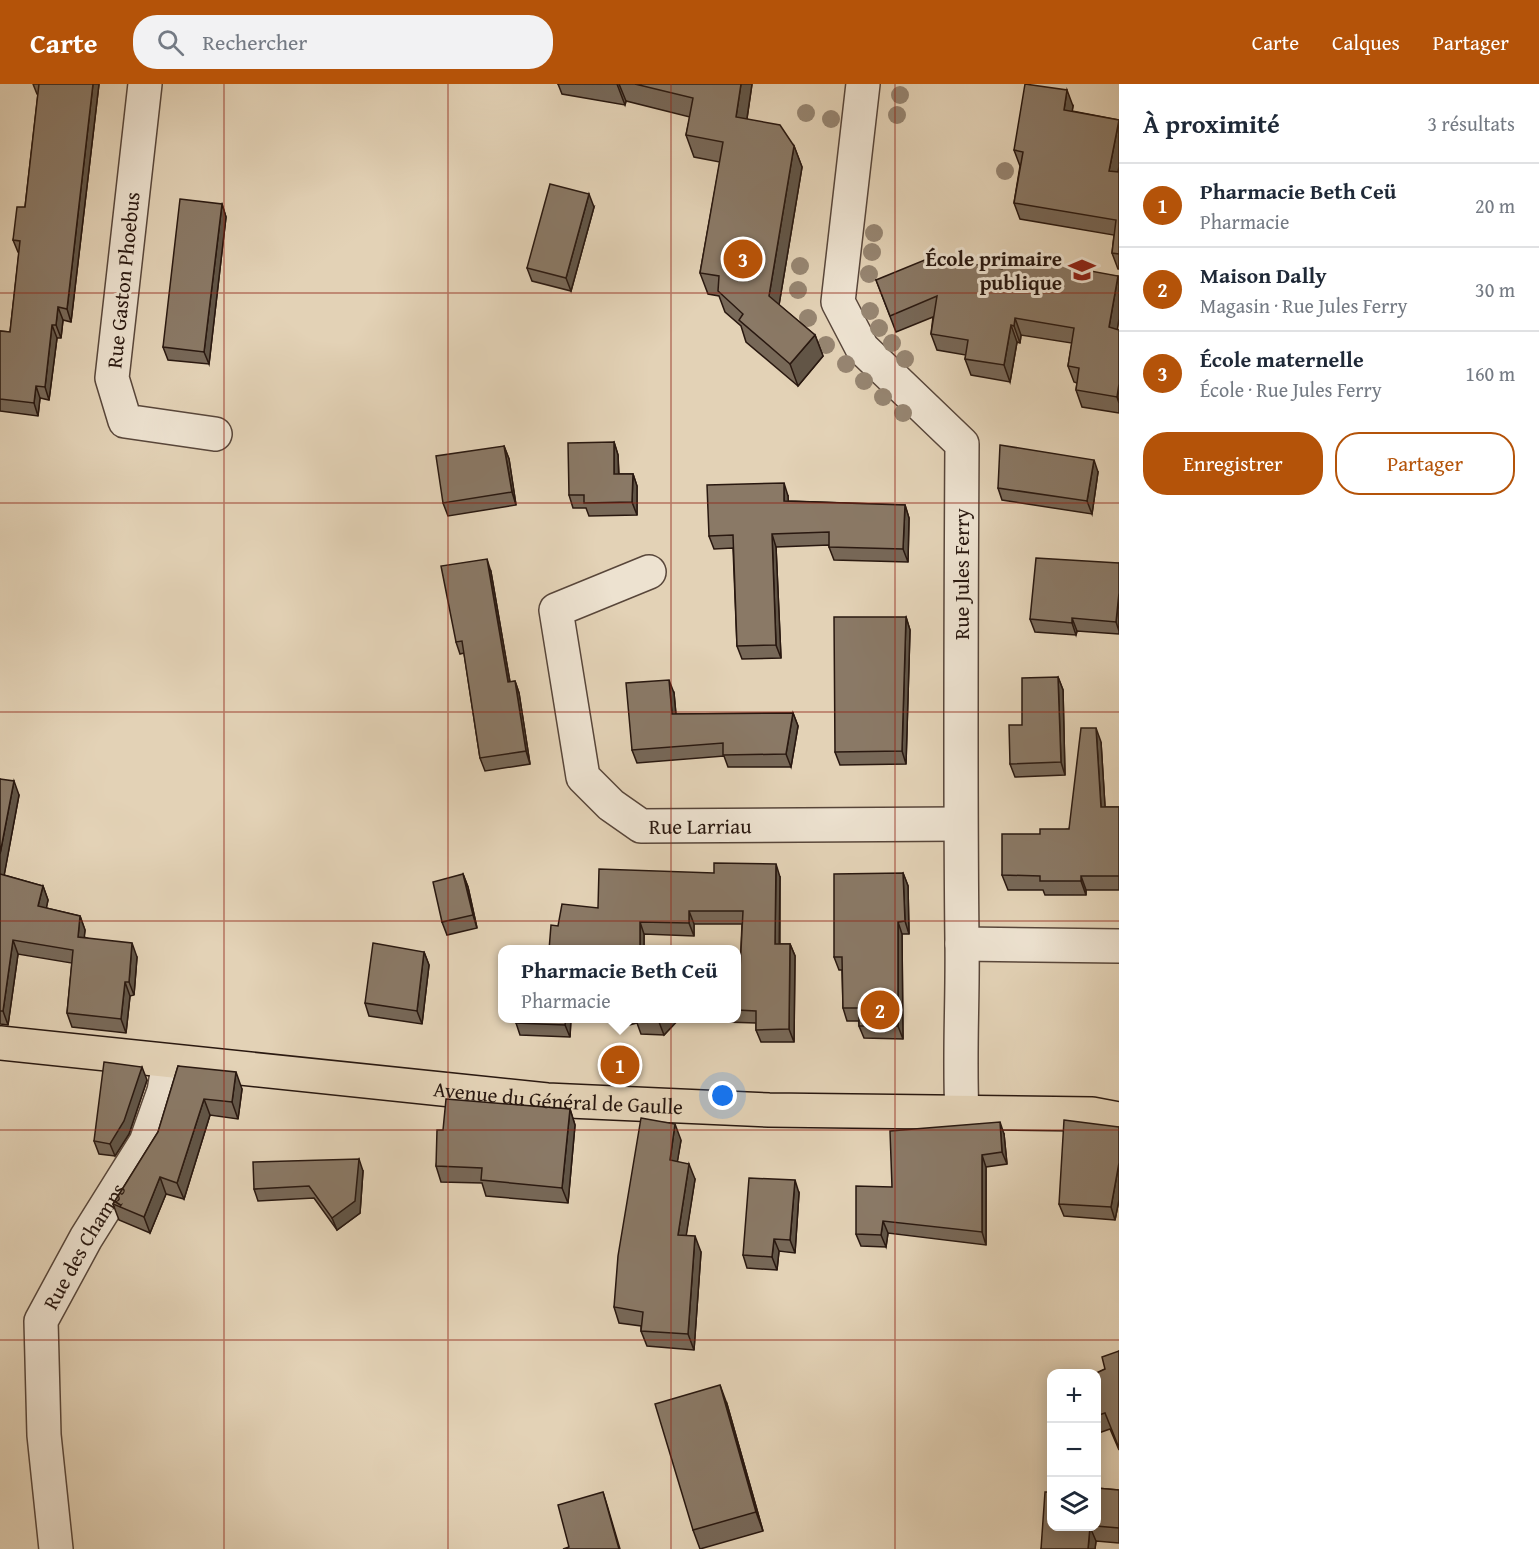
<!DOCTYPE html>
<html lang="fr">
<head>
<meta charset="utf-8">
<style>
  :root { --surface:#fff; --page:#f2f2f3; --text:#1f2937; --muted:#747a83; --line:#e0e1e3; --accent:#b45309 }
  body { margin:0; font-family:"Gentium Book Plus",serif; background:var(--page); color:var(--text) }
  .controls { position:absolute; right:18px; bottom:18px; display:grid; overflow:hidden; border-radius:12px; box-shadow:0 3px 15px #0003 }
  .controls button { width:54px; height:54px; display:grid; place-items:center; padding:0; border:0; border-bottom:2px solid var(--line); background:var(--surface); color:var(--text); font:30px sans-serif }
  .you { position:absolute; left:723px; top:1012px; width:21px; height:21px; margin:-15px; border:4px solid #fff; border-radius:50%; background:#1a73e8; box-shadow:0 0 0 9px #1a73e833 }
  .badge { display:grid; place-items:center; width:39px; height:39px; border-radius:50%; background:var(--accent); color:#fff; font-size:20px; font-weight:700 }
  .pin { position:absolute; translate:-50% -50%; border:3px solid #fff; box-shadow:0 2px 6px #0006 }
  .popup { position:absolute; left:498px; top:861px; width:243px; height:78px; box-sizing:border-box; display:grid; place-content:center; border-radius:12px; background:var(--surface); filter:drop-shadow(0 2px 4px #0005); font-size:20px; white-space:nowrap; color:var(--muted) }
  .popup b { font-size:22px; color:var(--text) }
  .popup::after { content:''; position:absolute; left:50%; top:100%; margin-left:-12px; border:12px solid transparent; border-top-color:var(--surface) }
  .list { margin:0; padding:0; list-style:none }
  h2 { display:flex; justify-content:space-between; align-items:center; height:78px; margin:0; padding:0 24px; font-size:26px }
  h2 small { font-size:20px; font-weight:400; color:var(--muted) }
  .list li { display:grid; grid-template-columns:39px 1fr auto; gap:18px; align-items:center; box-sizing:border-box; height:84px; padding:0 24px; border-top:2px solid var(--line) }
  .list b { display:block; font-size:22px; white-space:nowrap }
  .list p { margin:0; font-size:20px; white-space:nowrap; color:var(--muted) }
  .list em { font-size:20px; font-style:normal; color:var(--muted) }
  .actions { display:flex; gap:12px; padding:18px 24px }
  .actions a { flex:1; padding:14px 0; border:2px solid var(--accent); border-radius:24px; text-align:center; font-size:21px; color:var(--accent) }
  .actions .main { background:var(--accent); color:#fff }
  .icon { flex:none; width:33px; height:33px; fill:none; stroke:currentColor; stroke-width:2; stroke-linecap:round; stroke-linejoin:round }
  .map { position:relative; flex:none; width:1119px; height:1465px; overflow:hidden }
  header { display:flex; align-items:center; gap:36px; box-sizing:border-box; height:84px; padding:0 30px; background:var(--accent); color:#fff }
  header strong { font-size:28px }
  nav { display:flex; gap:33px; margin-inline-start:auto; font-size:21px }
  .search { width:420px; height:54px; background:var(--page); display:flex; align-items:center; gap:15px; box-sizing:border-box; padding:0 21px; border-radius:24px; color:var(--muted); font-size:22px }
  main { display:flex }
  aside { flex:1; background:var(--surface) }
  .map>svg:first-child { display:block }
</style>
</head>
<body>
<header>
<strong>Carte</strong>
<div class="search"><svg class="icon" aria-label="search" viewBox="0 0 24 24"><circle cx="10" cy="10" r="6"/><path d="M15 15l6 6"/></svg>Rechercher</div>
<nav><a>Carte</a><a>Calques</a><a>Partager</a></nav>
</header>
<main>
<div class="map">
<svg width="1119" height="1465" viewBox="0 0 1119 1465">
  <rect width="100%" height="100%" fill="#e3d2b6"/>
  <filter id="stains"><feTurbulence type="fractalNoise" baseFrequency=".00333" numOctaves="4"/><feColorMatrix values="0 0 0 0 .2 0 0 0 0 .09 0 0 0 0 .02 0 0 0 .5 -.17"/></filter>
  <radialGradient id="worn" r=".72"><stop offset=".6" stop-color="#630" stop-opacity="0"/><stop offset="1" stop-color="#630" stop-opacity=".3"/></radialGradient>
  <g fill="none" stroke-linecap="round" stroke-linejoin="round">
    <defs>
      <g id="minor">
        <polyline points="145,0 112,294 125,337 215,350"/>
        <path d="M863,0l-25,218 24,46 100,96c-1,165 -2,331 0,497 1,57 -3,115 0,173"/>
        <path id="s1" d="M649,488l-93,38 27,167 28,28 30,21 319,-2"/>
        <polyline points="962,860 1119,862"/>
        <path id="s2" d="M56,1465l-12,-114 -3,-114 45,-83 60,-96 18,-51 5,-29"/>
      </g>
      <g id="major">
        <path id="s3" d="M0,959l547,57 222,10 323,4 27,5"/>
      </g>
    </defs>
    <use href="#minor" stroke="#58463a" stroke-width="36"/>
    <use href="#major" stroke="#291810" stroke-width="36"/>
    <use href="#minor" stroke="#ede2d0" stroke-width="33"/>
    <use href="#major" stroke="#e3d2b6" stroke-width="33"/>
  </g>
  <g fill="#968571">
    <circle cx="900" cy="11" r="9"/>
    <circle cx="806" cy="29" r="9"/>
    <circle cx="897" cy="31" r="9"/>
    <circle cx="831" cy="35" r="9"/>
    <circle cx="1005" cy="87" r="9"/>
    <circle cx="874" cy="149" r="9"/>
    <circle cx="872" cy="168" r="9"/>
    <circle cx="800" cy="182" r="9"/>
    <circle cx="993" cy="182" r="9"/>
    <circle cx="869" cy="190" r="9"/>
    <circle cx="798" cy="206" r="9"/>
    <circle cx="870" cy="227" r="9"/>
    <circle cx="808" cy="234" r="9"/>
    <circle cx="879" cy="244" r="9"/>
    <circle cx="892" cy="259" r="9"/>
    <circle cx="826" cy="261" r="9"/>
    <circle cx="905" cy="275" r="9"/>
    <circle cx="846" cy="280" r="9"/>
    <circle cx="864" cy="297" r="9"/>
    <circle cx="883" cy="313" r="9"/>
    <circle cx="903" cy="329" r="9"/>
  </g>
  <g fill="#776858" stroke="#291810" stroke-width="1.5">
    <polygon points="33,0 99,0 71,238 63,236 61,254 57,254 49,316 40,314 38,332 0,327 0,247 10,248 19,169 18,168 13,156 25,123 38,10 37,10"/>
    <polygon points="557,0 752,0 747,35 794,62 802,83 779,221 815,251 823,272 798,302 746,258 741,242 725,228 719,212 708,210 700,189 720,78 694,73 686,51 690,33 626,17 625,21 562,10 558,0"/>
    <polygon points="1073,22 1072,27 1119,36 1119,83 1118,88 1119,88 1119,185 1118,185 1112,169 1114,151 1020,135 1014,119 1020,82 1014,66"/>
    <polygon points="222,120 226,133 209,280 168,276 163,263"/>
    <polygon points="594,123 571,207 532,197 527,184"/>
    <polygon points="1002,185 1118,192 1119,196 1119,235 1117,245 1119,246 1119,329 1082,323 1076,306 1077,299 1074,298 1068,282 1072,259 1021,251 1020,259 1017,258 1010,298 971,291 965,275 966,271 937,266 931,250 933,233 896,248 876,196"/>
    <polygon points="614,358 618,371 619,390 633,390 637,402 637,431 589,432 586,424 573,424 569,411"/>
    <polygon points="504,362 509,375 516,421 448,432 443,419"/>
    <polygon points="1098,388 1092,430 1002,416 998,404"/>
    <polygon points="788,412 788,417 905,421 909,434 908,478 834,476 829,463 829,461 776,463 781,574 742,575 737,562 733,464 714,465 709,452"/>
    <polygon points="1119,479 1119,550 1077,547 1076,551 1035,548 1030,535"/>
    <polygon points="491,488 510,598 515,597 519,609 530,680 485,687 480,674 464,569 460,570 456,558"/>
    <polygon points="906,533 910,546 906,680 840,681 835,668"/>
    <polygon points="1058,593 1063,606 1065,691 1015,693 1010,680 1022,641"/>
    <polygon points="674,609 676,630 793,629 798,642 791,683 728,683 724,672 637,679 632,666"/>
    <polygon points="1101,658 1105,723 1119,723 1119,806 1086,806 1086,811 1045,811 1043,806 1008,806 1002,791 1040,750 1069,745"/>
    <polygon points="0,695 19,711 4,791 43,802 48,816 46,824 80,832 85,846 84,853 137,873 134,911 130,912 126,949 72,943 67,929 72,879 18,870 8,941 0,940"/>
    <polygon points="903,789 908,802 909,850 902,850 903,955 864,954 859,942 859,937 847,937 843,924 842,886 839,886 834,873"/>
    <polygon points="463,790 468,803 477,844 447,851 442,838"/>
    <polygon points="780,793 780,860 790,860 795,872 794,958 761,958 756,946 756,939 725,938 724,934 737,934 737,886 740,886 742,840 694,840 694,852 644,850 644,866 549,866 558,842 598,824"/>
    <polygon points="424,868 429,881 422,940 369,932 365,919"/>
    <polygon points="516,934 571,934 570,953 520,951 516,939"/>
    <polygon points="602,934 680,934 664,951 641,950 637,939 618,944"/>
    <polygon points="178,982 242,1005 238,1035 210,1031 184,1115 166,1110 150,1149 119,1136 113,1120 158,1048"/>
    <polygon points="147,996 129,1050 115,1072 99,1070 94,1057"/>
    <polygon points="570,1025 575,1041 568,1119 486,1112 482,1099 441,1098 436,1082 443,1046"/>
    <polygon points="1119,1043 1119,1116 1115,1136 1064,1132 1059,1120"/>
    <polygon points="1004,1050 1007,1080 986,1083 986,1161 888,1149 886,1163 861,1162 856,1150 892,1103"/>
    <polygon points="681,1056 677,1078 695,1095 686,1151 701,1168 694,1266 647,1262 641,1247 641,1242 619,1239 614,1223"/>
    <polygon points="363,1087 360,1129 337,1146 314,1114 258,1117 254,1105"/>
    <polygon points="799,1109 795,1169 779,1167 777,1186 747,1184 743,1171"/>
    <polygon points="1119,1267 1119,1366 1110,1345 1096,1350 1096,1290 1105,1285"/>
    <polygon points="727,1320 763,1447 700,1465 693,1446"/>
    <polygon points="1096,1404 1119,1406 1119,1459 1096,1457 1095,1465 1041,1465 1052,1443 1096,1443"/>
  </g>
  <g fill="#615547" stroke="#291810" stroke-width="1.5">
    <polygon points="93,0 99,0 71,238 67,225"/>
    <polygon points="617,0 619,0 626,17 625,21"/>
    <polygon points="741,0 752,0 744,54 736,33"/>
    <polygon points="1067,6 1073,22 1070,42 1064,26"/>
    <polygon points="1119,36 1119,83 1115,103 1109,87"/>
    <polygon points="794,62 802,83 777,233 769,212"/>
    <polygon points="589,110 594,123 571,207 566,194"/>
    <polygon points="222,120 226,133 209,280 204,268"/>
    <polygon points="1118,192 1119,196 1119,235 1115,260 1109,243"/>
    <polygon points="58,223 63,236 61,254 56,241"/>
    <polygon points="1015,234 1021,251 1020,259 1014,242"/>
    <polygon points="52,241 57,254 49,316 45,303"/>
    <polygon points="1011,241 1017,258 1010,298 1004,281"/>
    <polygon points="815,251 823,272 798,302 790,280"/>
    <polygon points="1119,300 1119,319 1117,313"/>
    <polygon points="36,302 40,314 38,332 34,319"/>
    <polygon points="614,358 618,371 619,403 614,390"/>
    <polygon points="504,362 509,375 516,421 512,408"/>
    <polygon points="1094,376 1098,388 1092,430 1087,417"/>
    <polygon points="633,390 637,402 637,431 632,418"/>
    <polygon points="784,399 788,412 789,429 784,417"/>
    <polygon points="905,421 909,434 908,478 903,465"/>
    <polygon points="772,450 776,463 781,574 776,561"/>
    <polygon points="487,475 491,488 512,610 508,598"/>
    <polygon points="1119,509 1119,547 1116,538"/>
    <polygon points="906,533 910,546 906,680 902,667"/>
    <polygon points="1072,534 1077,547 1076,551 1072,539"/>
    <polygon points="1058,593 1063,606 1065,691 1061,678"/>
    <polygon points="669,596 674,609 677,643 672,630"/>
    <polygon points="515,597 519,609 530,680 526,667"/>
    <polygon points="793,629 798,642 791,683 786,670"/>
    <polygon points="1096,644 1101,658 1106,738 1101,723"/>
    <polygon points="14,697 19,711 2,803 0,799 0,770"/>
    <polygon points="776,780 780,793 779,873 775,860"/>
    <polygon points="903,789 908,802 909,850 905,837"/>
    <polygon points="463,790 468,803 477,844 473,831"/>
    <polygon points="1081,792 1086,806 1086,811 1081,797"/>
    <polygon points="43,802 48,816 44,836 38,822"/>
    <polygon points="689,827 694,840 694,852 689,839"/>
    <polygon points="80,832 85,846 83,867 78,853"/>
    <polygon points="640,838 644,850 644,866 640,866"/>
    <polygon points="898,838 902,850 903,955 898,942"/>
    <polygon points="13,856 18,870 8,941 3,927"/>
    <polygon points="132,859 137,873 134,911 129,898"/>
    <polygon points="790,860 795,872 794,958 789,945"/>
    <polygon points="424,868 429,881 422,940 417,927"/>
    <polygon points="125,898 130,912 126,949 121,935"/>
    <polygon points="566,934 571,934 570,953 565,941"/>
    <polygon points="663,934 680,934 664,951 659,938"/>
    <polygon points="142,983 147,996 129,1050 115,1072 110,1060"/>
    <polygon points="236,988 242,1005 238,1035 232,1018"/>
    <polygon points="204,1015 210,1031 184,1115 177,1099"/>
    <polygon points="570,1025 575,1041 568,1119 562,1104"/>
    <polygon points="1000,1038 1004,1050 1007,1080 1002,1068"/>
    <polygon points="675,1040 681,1056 675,1092 670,1076"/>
    <polygon points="982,1071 986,1083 986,1161 982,1148"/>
    <polygon points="359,1075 363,1087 360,1129 337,1146 332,1134"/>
    <polygon points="1119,1079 1119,1116 1115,1136 1111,1123"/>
    <polygon points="689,1080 695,1095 684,1166 678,1151"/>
    <polygon points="160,1093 166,1110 150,1149 144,1133"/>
    <polygon points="795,1096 799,1109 795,1169 790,1156"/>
    <polygon points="883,1137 888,1149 886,1163 881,1151"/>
    <polygon points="695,1152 701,1168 694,1266 688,1250"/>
    <polygon points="774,1155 779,1167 777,1186 772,1173"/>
    <polygon points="720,1301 727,1320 763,1447 756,1428"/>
    <polygon points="603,1408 607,1421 620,1465 619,1465"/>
    <polygon points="1090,1443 1096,1457 1095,1465 1088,1465"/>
  </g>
  <g fill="#8a7966" stroke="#291810" stroke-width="1.5">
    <polygon points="39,0 93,0 67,225 58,223 56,241 52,241 45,303 36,302 34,319 0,315 0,247 10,248 20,157 13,156 17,123 25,123"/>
    <polygon points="635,0 741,0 736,33 780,41 794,62 769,212 815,251 790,280 739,236 743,230 718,207 719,192 700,189 723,58 686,51 693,14"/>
    <polygon points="1025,0 1067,6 1064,26 1119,36 1109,87 1119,88 1119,170 1112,169 1116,136 1014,119 1023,68 1014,66"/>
    <polygon points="550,100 589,110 566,194 527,184"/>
    <polygon points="180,115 222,120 204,268 163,263"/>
    <polygon points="1004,171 1118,192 1109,243 1119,246 1119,300 1117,313 1076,306 1079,284 1068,282 1074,244 1015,234 1014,242 1011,241 1004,281 965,275 968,256 931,250 937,212 890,232 876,196 932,173 1002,185"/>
    <polygon points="614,358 614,390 633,390 632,418 584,419 584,411 569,411 568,359"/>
    <polygon points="1000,361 1094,376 1087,417 998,404"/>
    <polygon points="504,362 512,408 443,419 436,372"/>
    <polygon points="784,399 784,417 905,421 903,465 829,463 829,448 772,450 776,561 737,562 733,451 709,452 707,401"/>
    <polygon points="1036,474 1119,479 1119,509 1116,538 1072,534 1072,539 1030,535"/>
    <polygon points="487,475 508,598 515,597 526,667 480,674 462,557 456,558 441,482"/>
    <polygon points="834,533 906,533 902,667 835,668"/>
    <polygon points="1058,593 1061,678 1010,680 1009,641 1022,641 1022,594"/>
    <polygon points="669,596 672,630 793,629 786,670 723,671 723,659 632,666 626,599"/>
    <polygon points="1081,644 1096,644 1101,723 1119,723 1119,792 1081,792 1081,797 1040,797 1040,792 1002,791 1002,750 1040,750 1040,745 1069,745"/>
    <polygon points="0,695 14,697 0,770"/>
    <polygon points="714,779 776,780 775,860 790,860 789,945 756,946 756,927 737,926 737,886 740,886 743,827 689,827 689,839 640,838 640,866 549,866 551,841 558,842 562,820 598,824 599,785 714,789"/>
    <polygon points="903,789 905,837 898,838 898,942 859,942 859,924 843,924 842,873 834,873 834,790"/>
    <polygon points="0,790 43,802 38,822 80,832 78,853 132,859 129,898 125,898 121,935 67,929 73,866 13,856 3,927 0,927"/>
    <polygon points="463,790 473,831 442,838 433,798"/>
    <polygon points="373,859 424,868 417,927 365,919"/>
    <polygon points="516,934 566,934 565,941 516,939"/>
    <polygon points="637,934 663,934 659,938 637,938"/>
    <polygon points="104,978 142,983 124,1037 110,1060 94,1057"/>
    <polygon points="178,982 236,988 232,1018 204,1015 177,1099 160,1093 144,1133 113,1120 158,1048"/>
    <polygon points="446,1015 570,1025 562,1104 481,1096 482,1084 436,1082 437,1046 443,1046"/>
    <polygon points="641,1034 675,1040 670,1076 689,1080 678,1151 695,1152 688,1250 641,1247 643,1228 614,1223 618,1172"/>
    <polygon points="1064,1036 1119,1043 1119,1079 1111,1123 1059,1120"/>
    <polygon points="1000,1038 1002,1068 982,1071 982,1148 883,1137 881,1151 856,1150 856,1102 892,1103 890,1047"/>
    <polygon points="359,1075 355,1117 332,1134 309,1102 254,1105 253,1078"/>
    <polygon points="749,1094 795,1096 790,1156 774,1155 772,1173 743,1171"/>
    <polygon points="1119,1267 1119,1364 1105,1329 1096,1332 1096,1290 1094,1290 1105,1285 1102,1273"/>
    <polygon points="720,1301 756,1428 693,1446 655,1320"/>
    <polygon points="1096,1404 1119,1406 1119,1444 1096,1442"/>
    <polygon points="603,1408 619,1465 563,1465 569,1463 558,1421"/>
    <polygon points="1045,1408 1052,1408 1052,1443 1090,1443 1088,1465 1041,1465"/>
  </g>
  <path fill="none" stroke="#8f2418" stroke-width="1.5" stroke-opacity="0.55" d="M224,0v1465M448,0v1465M671,0v1465M895,0v1465M0,209h1119M0,419h1119M0,628h1119M0,837h1119M0,1046h1119M0,1256h1119"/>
  <defs>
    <symbol id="school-bare" viewBox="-9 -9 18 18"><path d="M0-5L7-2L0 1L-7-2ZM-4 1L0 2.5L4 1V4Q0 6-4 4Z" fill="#8f2418" stroke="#ede2d0" stroke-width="2.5" paint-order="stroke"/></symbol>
  </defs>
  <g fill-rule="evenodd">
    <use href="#school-bare" x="1063" y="167" width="38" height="38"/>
  </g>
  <g text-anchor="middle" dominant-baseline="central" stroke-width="6" stroke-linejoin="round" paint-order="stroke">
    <g font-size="21" font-weight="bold" fill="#291810" stroke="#ede2d0" text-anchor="end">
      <text x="1062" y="174">École primaire<tspan x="1062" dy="24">publique</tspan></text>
    </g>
    <g font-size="21" fill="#291810" stroke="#ede2d0">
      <text transform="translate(123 196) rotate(-84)">Rue Gaston Phoebus</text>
      <text transform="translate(961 490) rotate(-90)">Rue Jules Ferry</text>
      <text stroke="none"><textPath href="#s1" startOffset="405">Rue Larriau</textPath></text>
      <text stroke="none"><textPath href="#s3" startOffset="561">Avenue du Général de Gaulle</textPath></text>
      <text stroke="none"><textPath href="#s2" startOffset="315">Rue des Champs</textPath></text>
    </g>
  </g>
  <rect width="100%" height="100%" filter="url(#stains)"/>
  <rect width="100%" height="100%" fill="url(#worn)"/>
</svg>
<div class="controls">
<button>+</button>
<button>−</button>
<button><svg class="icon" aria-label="layers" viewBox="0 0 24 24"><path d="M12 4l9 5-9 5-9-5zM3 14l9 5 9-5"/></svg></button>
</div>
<div class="you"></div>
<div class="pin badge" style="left:620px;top:981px">1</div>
<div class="popup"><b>Pharmacie Beth Ceü</b>Pharmacie</div>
<div class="pin badge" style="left:880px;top:926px">2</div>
<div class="pin badge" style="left:743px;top:175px">3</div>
</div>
<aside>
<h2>À proximité<small>3 résultats</small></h2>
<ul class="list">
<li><span class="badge">1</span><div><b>Pharmacie Beth Ceü</b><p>Pharmacie</p></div><em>20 m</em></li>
<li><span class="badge">2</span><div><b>Maison Dally</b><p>Magasin · Rue Jules Ferry</p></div><em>30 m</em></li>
<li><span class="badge">3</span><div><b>École maternelle</b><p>École · Rue Jules Ferry</p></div><em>160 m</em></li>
</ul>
<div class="actions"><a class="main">Enregistrer</a><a>Partager</a></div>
</aside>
</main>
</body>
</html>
